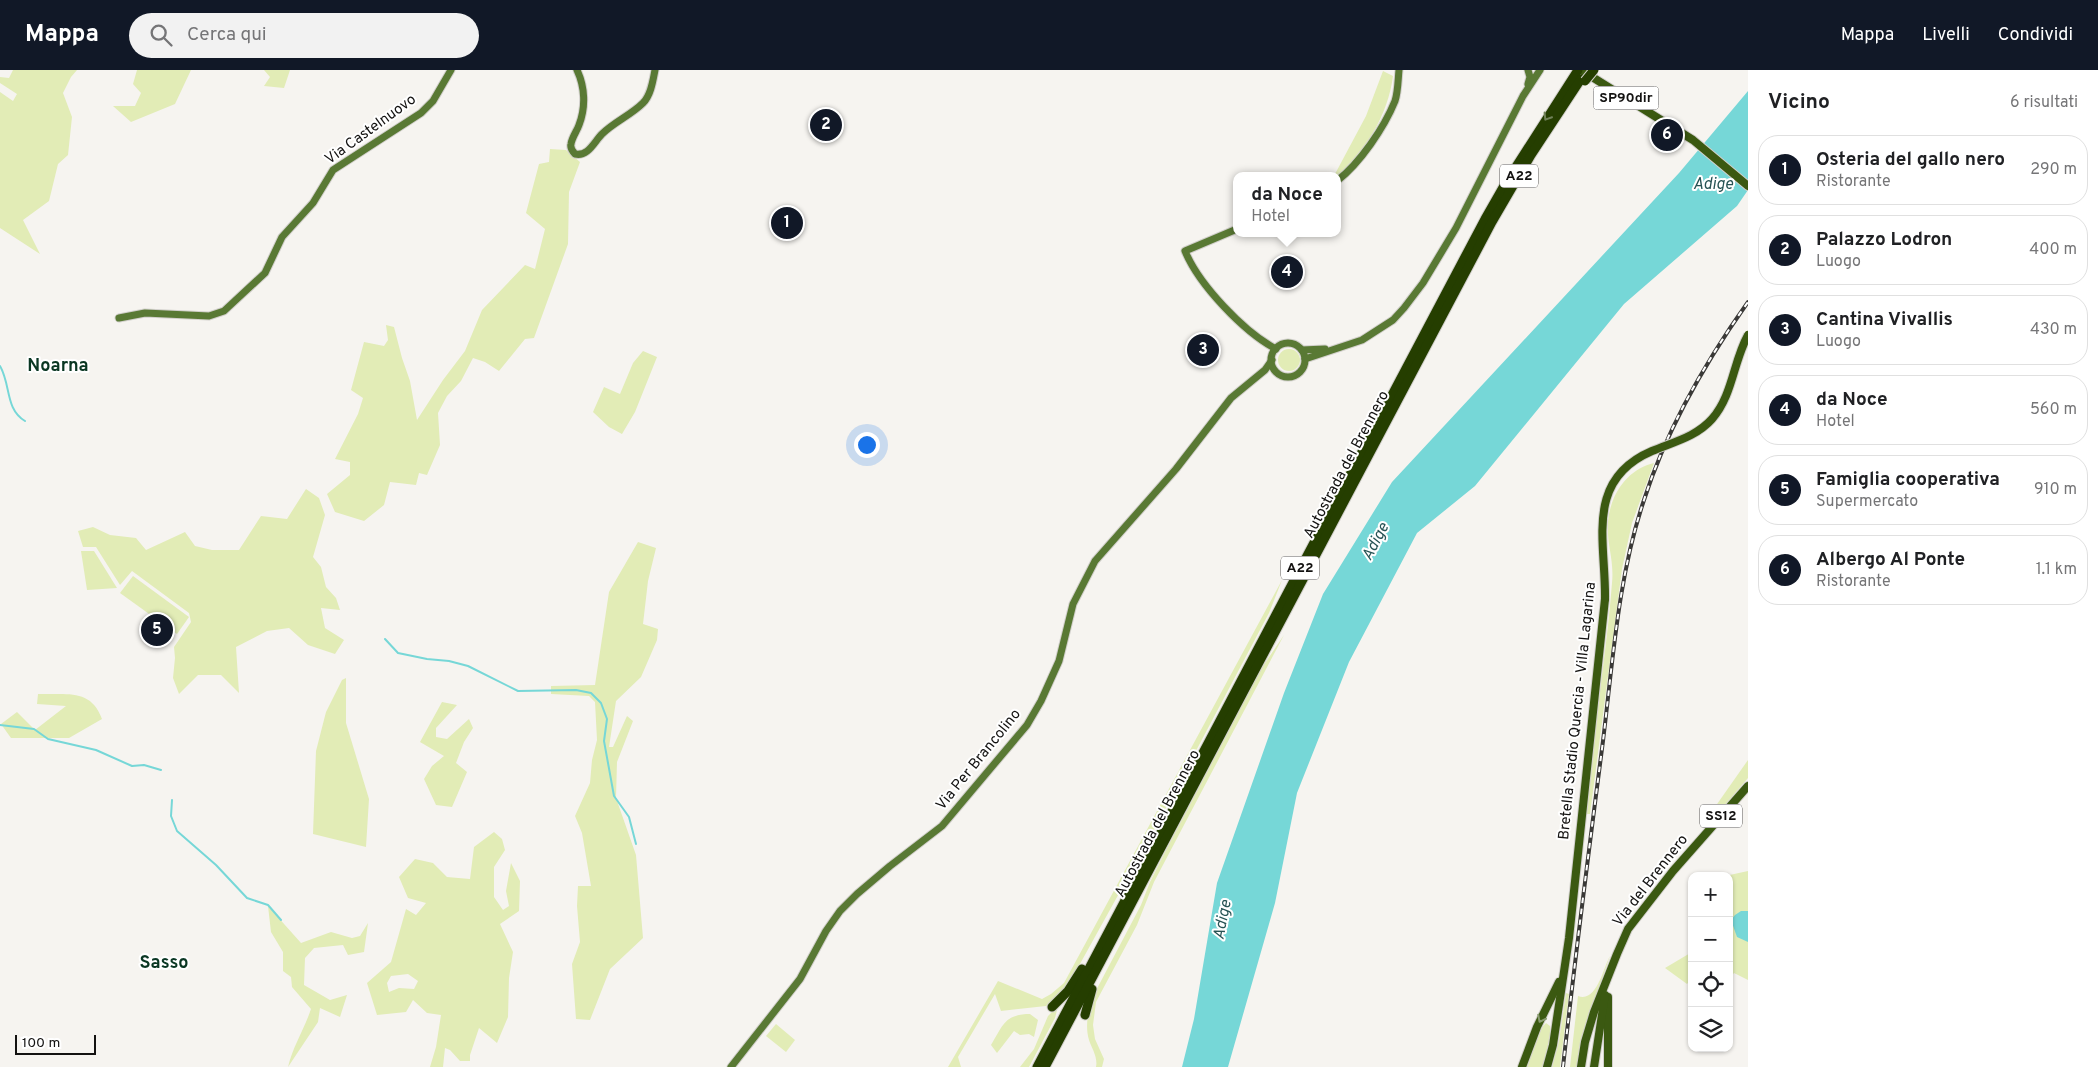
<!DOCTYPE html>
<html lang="it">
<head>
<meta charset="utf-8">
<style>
  :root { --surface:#fff; --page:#f2f2f2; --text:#202124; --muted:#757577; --line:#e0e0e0; --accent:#111827 }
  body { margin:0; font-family:Overpass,sans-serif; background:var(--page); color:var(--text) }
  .controls { position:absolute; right:15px; bottom:15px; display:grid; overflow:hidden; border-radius:10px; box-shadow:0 1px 4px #0004 }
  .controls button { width:45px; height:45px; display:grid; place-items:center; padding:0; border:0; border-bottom:1px solid var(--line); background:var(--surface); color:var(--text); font:25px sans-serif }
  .scale { position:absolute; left:15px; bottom:12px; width:81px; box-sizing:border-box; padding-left:5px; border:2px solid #131211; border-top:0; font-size:14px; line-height:18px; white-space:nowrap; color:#131211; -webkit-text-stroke:4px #fff; paint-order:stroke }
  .you { position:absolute; left:866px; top:374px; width:18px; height:18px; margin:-12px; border:4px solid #fff; border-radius:50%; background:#1a73e8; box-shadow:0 0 0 8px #1a73e833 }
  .badge { display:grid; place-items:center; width:32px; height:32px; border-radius:50%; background:var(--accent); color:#fff; font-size:16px; font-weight:700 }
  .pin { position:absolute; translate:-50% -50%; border:2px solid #fff; box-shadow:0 1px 5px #0006 }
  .popup { position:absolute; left:1233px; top:102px; width:108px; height:65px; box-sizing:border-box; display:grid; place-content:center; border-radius:10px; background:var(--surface); filter:drop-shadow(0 1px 4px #0005); font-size:16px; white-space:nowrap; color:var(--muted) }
  .popup b { font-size:19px; color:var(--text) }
  .popup::after { content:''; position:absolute; left:50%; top:100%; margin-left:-10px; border:10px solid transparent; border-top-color:var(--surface) }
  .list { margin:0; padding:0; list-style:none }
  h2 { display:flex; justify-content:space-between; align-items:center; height:65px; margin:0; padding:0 20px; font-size:21px }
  h2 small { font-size:16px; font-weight:400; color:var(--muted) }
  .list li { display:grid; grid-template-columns:32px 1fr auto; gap:15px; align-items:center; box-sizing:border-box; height:70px; margin:0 10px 10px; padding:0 10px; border:1px solid var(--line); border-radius:20px }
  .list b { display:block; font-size:19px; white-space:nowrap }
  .list p { margin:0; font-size:16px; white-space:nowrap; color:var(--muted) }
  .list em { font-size:16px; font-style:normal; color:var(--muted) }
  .icon { flex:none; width:28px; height:28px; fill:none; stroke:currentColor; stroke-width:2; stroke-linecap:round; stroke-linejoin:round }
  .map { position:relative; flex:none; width:1748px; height:997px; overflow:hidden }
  header { display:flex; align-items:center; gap:30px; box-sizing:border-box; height:70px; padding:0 25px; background:var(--accent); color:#fff }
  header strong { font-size:24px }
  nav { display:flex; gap:28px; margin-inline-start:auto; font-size:18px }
  .search { width:350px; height:45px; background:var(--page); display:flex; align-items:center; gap:12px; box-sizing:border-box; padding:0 18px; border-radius:28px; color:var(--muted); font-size:19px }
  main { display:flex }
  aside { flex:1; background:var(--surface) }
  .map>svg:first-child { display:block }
</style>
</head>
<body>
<header>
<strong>Mappa</strong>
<div class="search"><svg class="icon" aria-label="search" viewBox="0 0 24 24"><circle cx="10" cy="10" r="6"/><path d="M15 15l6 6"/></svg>Cerca qui</div>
<nav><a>Mappa</a><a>Livelli</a><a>Condividi</a></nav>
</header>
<main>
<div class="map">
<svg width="1748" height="997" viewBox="0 0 1748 997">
  <rect width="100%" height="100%" fill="#f6f4f0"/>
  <g fill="#e2ecb6" fill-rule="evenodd">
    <polygon points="13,0 77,0 71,7 63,23 72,47 68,85 58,94 49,131 23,150 40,184 0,158 0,22 13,31 17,24 0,13 0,7 9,8"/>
    <polygon points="137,0 191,0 175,34 131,52 113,36 135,36 141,23 133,14"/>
    <polygon points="264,0 290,0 284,18 264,16 270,7"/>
    <path d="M1383,1l10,5c-5,39 -28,76 -56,102l-2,-4 31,-58z"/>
    <polygon points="550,79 566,80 580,92 569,122 568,174 534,268 525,269 499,301 485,292 473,288 461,311 447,326 438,343 440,375 427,405 419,403 416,415 390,412 384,435 364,451 335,442 327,424 350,405 350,392 335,389 358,344 363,328 351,320 364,272 384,276 388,270 386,255 394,257 402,288 410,311 417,350 443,310 465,281 482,240 525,195 535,199 545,159 526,143 539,94 549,92"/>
    <circle cx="1289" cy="290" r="11"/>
    <polygon points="643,281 657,287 635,342 622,364 609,357 593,342 604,317 620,324 633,293"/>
    <path d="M1654,393l-22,60 -10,46 -32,245h-4c6,-77 20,-154 26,-231 3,-30 -11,-48 0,-80 6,-18 22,-36 42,-40z"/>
    <polygon points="306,419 319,428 325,445 313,487 321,497 326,517 336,528 340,540 321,538 325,558 344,570 335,584 308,575 289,558 267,561 236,577 239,623 221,605 198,605 179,624 173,608 175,588 174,577 191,552 189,543 132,501 120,515 96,477 83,477 78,461 93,457 110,465 136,468 146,480 185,462 195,476 212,480 239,480 261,446 287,449"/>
    <polygon points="638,472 656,478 648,511 643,554 658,559 657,570 641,607 616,631 609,677 613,677 627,646 633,651 617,692 616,728 636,785 643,868 610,899 590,950 576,949 572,894 580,872 577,836 578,816 591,816 582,763 575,746 590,713 592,690 597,670 595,632 589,626 551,624 551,616 595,615 609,522"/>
    <polygon points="81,481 94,481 117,518 87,520"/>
    <polygon points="133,506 189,547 177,564 120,523"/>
    <polygon points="1282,510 1269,543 1153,762 1065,921 1046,936 1001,941 995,924 958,987 961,997 948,997 998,911 1042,929 1051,924 1064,913"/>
    <path d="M1284,565l-130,247 -17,43 -41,77 -3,23 2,14 9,20 -2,8h-6c2,-10 -4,-18 -7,-27 -4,-13 -1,-28 2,-40l50,-95 9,-23 16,-32 95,-181z"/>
    <polygon points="346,608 346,653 369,729 366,777 313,764 316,681 326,642 342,610"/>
    <path d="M38,624c28,1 53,-6 64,25l-33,19h-58l-10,-14 16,-12 18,18 31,-24 -29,-2z"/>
    <polygon points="442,632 457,635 436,658 436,667 447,669 469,649 473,658 464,672 456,693 467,702 452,737 436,735 424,709 432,696 444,686 420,672"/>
    <polygon points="1748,690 1748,708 1719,742 1715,737"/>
    <path d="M494,762l8,7 3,11 -11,17v30l9,13 6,-4 -3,-15 5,-28 9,18 -1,30 -19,13 13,28 -4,26 -1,39 -11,26 -18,-15 -9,27v6h-10l-10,-11 -5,-2 -2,19h-13l6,-20 5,-32 -14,-2 -14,-13 -7,12 -29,3 -10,-32 24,-21 15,-53 10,6 10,-12 -18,-5 -9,-21 16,-18 18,4 14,14 23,2 4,-32zM408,904l10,7 -4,8 -15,-1 -10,4 -2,-9 4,-7z"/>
    <polygon points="1748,801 1748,910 1734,903 1729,909 1729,806 1725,806"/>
    <path d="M268,836l33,37 30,-11 21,6 8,-2 8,-13 -4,29 -16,3 -5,-10 -29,3 -9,10 -1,27 26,15 17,-5 -7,22 -20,-9 -2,14 -30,45c5,-21 16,-37 23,-58l-19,-22 -1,-10 -8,-6v-19l-12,-20z"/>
    <polygon points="1692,882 1692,908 1687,914 1665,898"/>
    <path d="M1610,886l-25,72 -8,39h-7l8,-71c19,7 25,-28 32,-40z"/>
    <polygon points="1566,923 1569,924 1560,997 1552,997 1559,971"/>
    <polygon points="1058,936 1055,948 1029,997 1020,997 1034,979 1048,946"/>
    <path d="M1030,944l8,6 -4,17 -5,-3 -9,1 -6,-4 -17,22 -6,-8c12,-20 14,-31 39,-31z"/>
    <path d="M1546,953l4,3v12l-7,29h-19c6,-16 10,-32 22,-44z"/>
    <polygon points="776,954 795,970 786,982 766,966"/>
  </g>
  <g fill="#76d7d7">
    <polygon points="1748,21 1748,120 1737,136 1624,234 1475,416 1417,463 1349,592 1297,723 1275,833 1228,997 1182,997 1194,949 1217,813 1284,623 1323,524 1392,412 1679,103"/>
    <polygon points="1741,841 1748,841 1748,872 1737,867 1731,850 1735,845"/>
  </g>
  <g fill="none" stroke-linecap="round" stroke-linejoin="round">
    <g stroke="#76d7d7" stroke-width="2">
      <path d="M0,296c11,19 5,43 25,55"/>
      <polyline points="385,569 398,583 427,589 449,591 468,596 518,621 576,620 591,623 601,633 607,649 604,671 614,726 629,747 636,774"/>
      <polyline points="0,655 34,659 48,669 96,680 132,696 144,695 161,700"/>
      <polyline points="172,730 171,746 177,761 216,795 247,828 268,835 281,850"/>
    </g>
    <defs>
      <g id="secondary">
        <path d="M577,0c8,17 9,37 2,55 -2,6 -7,12 -8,19 -1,4 1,7 4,10 13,3 19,-12 27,-20 12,-12 29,-19 41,-31 8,-8 10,-23 12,-33"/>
        <polyline points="1528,14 1530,7 1528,0"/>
        <path d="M1337,111c23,-18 47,-53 58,-80 3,-9 3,-21 4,-31"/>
        <path d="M1237,159l-52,22c14,34 59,81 91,98"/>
        <polyline points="119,248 145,243 209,246 224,241 265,203 282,167 313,133 333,100 421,43 433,31 451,0"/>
        <circle cx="1288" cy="290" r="17"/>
        <polyline points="1302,280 1325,279"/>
        <polyline points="1305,289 1362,270 1393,250 1404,238 1423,213 1456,158 1523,26 1540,0"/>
        <polyline points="731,997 800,909 826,861 840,841 857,824 890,796 942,756 1027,655 1041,631 1059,591 1073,534 1095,491 1176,399 1231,328 1265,300 1272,290"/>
      </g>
      <g id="primary">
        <polyline points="1581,0 1693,70 1748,116"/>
        <polyline points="1608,927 1608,997"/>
        <polyline points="1522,997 1537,957 1559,912"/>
        <polyline points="1547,997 1553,975 1569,868 1605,529"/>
        <polyline points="1581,997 1585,972 1594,942 1617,884 1628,859 1673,801 1748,716"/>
        <polyline points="1594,997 1605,925"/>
      </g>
      <g id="highway">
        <polyline points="1052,937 1068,921 1082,899"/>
        <polyline points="1085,945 1092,919"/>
        <polyline points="1037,997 1485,149 1505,114 1578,0"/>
        <polyline points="1045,997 1492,152 1531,85 1581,9"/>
      </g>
    </defs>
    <use href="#secondary" stroke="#d2d0cc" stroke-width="9"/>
    <use href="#primary" stroke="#d2d0cc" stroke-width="10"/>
    <use href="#highway" stroke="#d2d0cc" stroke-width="11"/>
    <use href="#secondary" stroke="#597934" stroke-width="7"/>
    <use href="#primary" stroke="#3b5911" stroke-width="8"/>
    <use href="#highway" stroke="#253e00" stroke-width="9"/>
    <defs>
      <path id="rail" d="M1563,997c12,-109 26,-218 40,-326 10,-81 15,-164 41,-241 23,-72 60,-136 104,-198"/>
    </defs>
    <use href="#rail" stroke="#3a3937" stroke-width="4"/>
    <use href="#rail" stroke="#fff" stroke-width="2" stroke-dasharray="5.5" stroke-linecap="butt"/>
    <defs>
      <path id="primary-bridge" d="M1605,529c1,-57 -21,-119 47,-148 21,-9 44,-14 60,-32 21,-24 21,-57 36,-84"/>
      <polyline id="highway-bridge" points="1585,11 1594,0"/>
    </defs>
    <use href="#primary-bridge" stroke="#d2d0cc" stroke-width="10" stroke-linecap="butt"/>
    <use href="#highway-bridge" stroke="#d2d0cc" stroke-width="11" stroke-linecap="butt"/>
    <use href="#primary-bridge" stroke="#3b5911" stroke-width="8"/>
    <use href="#highway-bridge" stroke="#253e00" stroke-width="9"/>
  </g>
  <defs><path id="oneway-chevron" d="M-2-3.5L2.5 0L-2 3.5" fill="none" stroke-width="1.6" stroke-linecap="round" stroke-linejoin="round" transform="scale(1.25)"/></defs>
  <use stroke="#718259" href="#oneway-chevron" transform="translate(1547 47) rotate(122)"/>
  <use stroke="#899b70" href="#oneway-chevron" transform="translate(1541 949) rotate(117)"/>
  <g text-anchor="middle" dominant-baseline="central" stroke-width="4" stroke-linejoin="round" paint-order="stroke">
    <g fill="#fff" stroke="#5a5958" stroke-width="1">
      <rect x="1593.5" y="16.5" width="65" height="23" rx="4"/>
      <rect x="1500" y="94.5" width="38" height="23" rx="4"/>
      <rect x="1281" y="486.5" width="38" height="23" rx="4"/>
      <rect x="1700" y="734.5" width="42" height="23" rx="4"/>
    </g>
    <g font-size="14" font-weight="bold" fill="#131211">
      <text x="1626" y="28">SP90dir</text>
      <text x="1519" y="106">A22</text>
      <text x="1300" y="498">A22</text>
      <text x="1721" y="746">SS12</text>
    </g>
    <g font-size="15" fill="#131211" stroke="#fff">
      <text transform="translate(371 60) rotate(-36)">Via Castelnuovo</text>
      <text transform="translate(1347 395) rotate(-62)">Autostrada del Brennero</text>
      <text transform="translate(1578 641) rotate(-84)">Bretella Stadio Quercia - Villa Lagarina</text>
      <text transform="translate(979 690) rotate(-51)">Via Per Brancolino</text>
      <text transform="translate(1158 754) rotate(-62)">Autostrada del Brennero</text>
      <text transform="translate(1651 811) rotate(-52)">Via del Brennero</text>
    </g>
    <g font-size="16" font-style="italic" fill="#275354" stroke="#fff">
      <text x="1713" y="115">Adige</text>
      <text transform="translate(1376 472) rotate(-62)">Adige</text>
      <text transform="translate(1223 850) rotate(-79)">Adige</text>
    </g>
    <g font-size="18" font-weight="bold" fill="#0a3723" stroke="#fff">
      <text x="58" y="296">Noarna</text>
      <text x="164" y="893">Sasso</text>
    </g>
  </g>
</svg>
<div class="controls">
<button>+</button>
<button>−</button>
<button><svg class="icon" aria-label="locate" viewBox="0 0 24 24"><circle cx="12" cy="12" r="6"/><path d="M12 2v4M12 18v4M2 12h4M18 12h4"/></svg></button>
<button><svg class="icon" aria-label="layers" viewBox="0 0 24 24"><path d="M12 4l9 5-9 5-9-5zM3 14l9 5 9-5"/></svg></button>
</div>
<div class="scale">100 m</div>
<div class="you"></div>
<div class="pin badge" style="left:787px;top:153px">1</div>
<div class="pin badge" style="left:826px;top:55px">2</div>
<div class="pin badge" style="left:1203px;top:280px">3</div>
<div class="pin badge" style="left:1287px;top:202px">4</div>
<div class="popup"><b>da Noce</b>Hotel</div>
<div class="pin badge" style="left:157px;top:560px">5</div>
<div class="pin badge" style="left:1667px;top:65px">6</div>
</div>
<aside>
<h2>Vicino<small>6 risultati</small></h2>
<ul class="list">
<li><span class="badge">1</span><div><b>Osteria del gallo nero</b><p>Ristorante</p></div><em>290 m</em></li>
<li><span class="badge">2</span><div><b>Palazzo Lodron</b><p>Luogo</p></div><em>400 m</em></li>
<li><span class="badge">3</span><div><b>Cantina Vivallis</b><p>Luogo</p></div><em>430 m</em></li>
<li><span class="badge">4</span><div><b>da Noce</b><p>Hotel</p></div><em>560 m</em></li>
<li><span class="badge">5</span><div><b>Famiglia cooperativa</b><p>Supermercato</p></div><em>910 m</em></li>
<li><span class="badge">6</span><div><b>Albergo Al Ponte</b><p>Ristorante</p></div><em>1.1 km</em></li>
</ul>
</aside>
</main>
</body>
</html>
